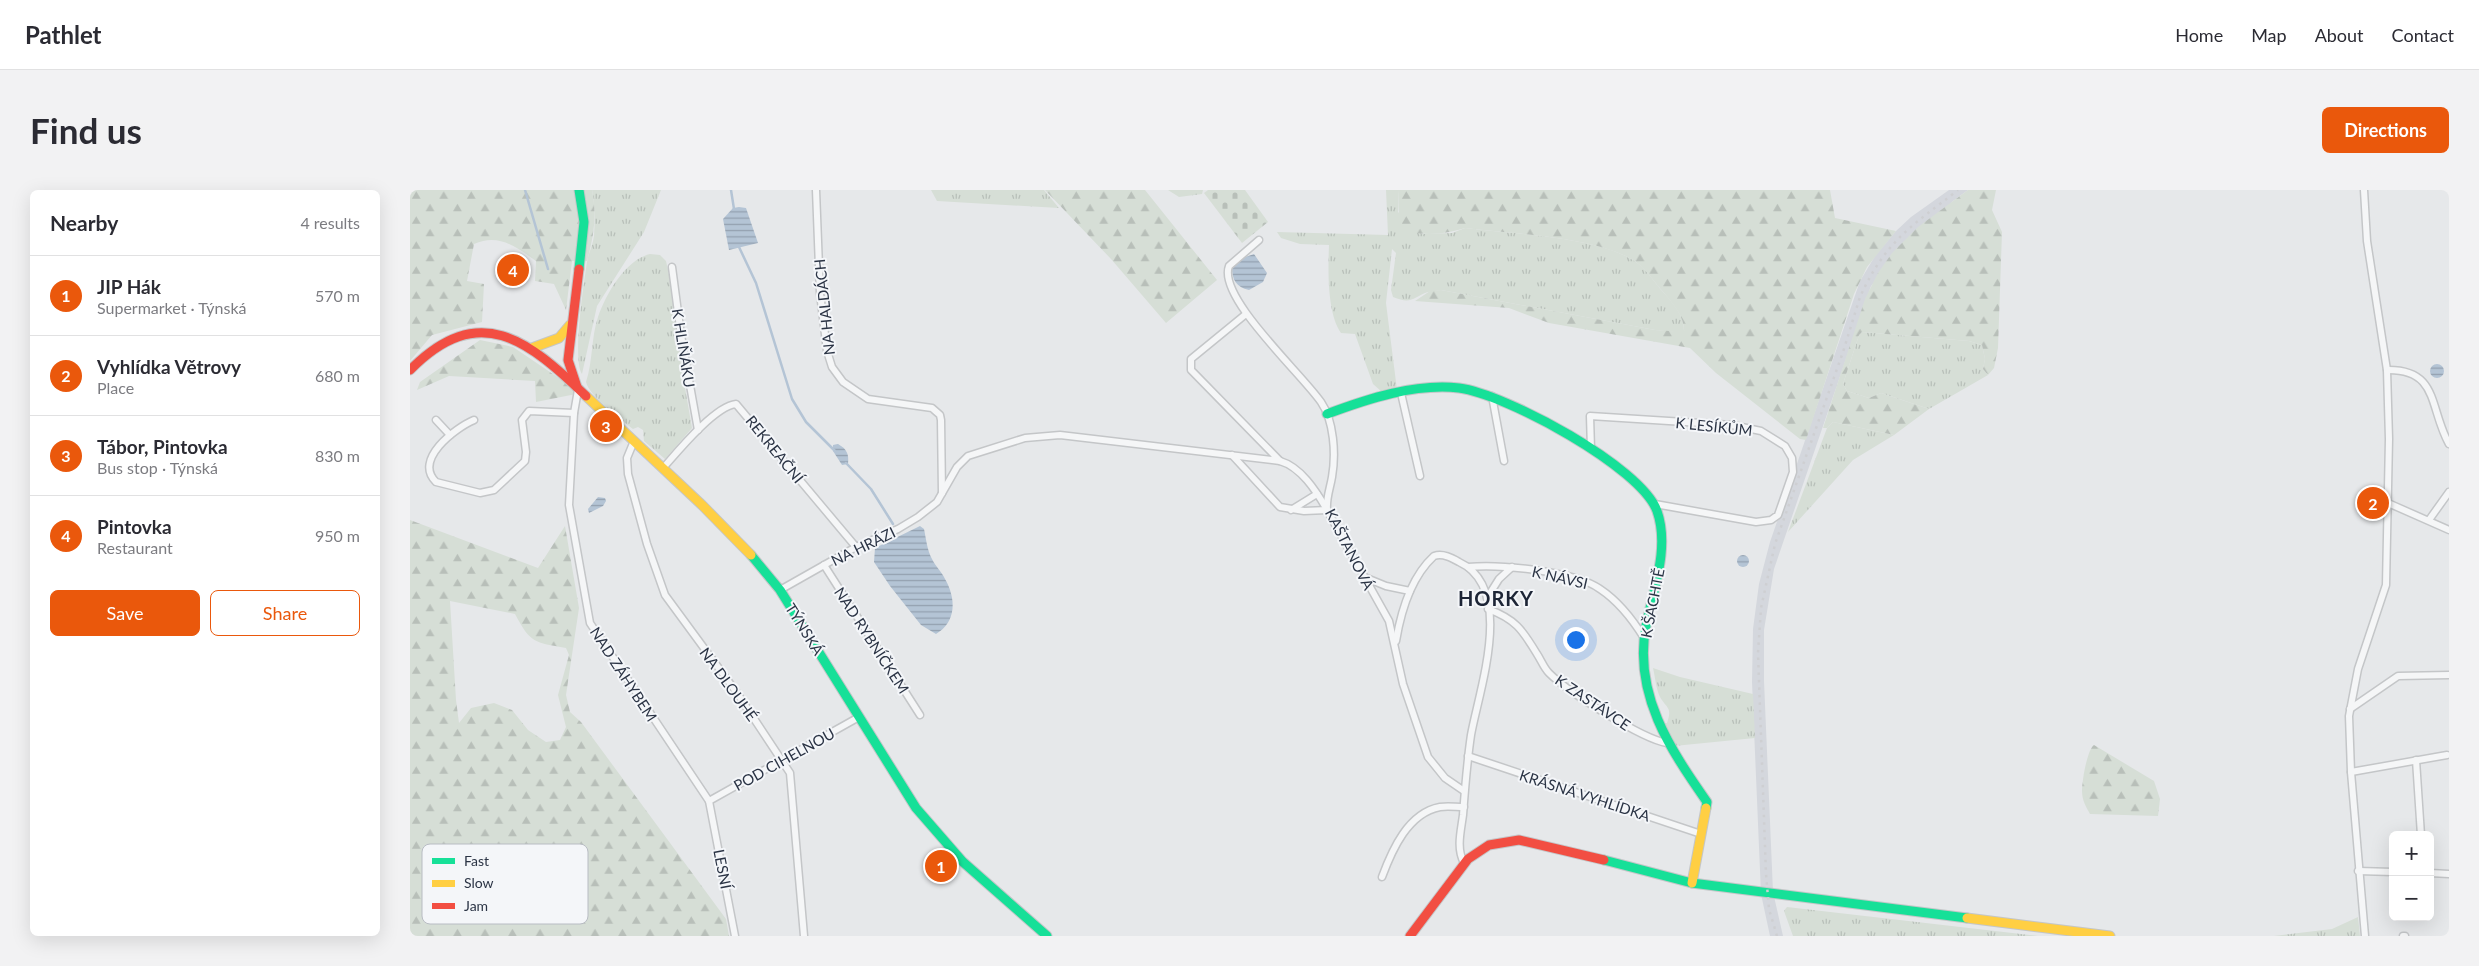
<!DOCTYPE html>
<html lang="en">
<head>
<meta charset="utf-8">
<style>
  :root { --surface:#fff; --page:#f2f2f3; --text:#2b2b33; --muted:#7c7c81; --line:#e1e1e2; --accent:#ea580c }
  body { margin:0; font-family:Lato,sans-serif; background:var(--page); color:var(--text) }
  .controls { position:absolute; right:15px; bottom:15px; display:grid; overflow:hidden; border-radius:8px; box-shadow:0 5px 20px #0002 }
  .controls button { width:45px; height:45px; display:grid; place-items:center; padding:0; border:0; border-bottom:1px solid var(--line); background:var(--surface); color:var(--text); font:25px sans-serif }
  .you { position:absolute; left:1165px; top:449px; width:18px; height:18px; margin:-12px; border:4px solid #fff; border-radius:50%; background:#1a73e8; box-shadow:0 0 0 8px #1a73e833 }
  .badge { display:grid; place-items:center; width:32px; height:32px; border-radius:50%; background:var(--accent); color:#fff; font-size:16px; font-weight:700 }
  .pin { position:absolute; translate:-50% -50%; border:2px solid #fff; box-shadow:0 1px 5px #0006 }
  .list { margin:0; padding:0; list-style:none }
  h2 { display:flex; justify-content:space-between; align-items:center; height:65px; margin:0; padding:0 20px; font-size:21px }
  h2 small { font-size:16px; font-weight:400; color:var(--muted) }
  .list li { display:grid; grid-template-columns:32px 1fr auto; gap:15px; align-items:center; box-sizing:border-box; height:80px; padding:0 20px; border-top:1px solid var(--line) }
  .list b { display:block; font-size:19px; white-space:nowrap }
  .list p { margin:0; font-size:16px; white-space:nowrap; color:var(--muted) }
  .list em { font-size:16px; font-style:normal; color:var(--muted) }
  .actions { display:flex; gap:10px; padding:15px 20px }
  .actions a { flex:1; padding:11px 0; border:1px solid var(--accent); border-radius:8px; text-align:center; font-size:18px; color:var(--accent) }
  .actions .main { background:var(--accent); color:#fff }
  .map { position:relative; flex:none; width:2039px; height:746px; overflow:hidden; border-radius:8px }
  header { display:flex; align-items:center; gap:30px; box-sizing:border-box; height:70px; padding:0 25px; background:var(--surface); border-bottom:1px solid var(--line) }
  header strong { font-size:24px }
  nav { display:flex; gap:28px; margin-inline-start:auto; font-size:18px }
  .intro { display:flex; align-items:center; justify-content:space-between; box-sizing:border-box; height:120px; padding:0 30px }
  h1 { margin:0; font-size:35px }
  .button { padding:12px 22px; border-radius:8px; background:var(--accent); color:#fff; font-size:18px; font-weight:700 }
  main { display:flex; gap:30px; padding:0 30px }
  aside { flex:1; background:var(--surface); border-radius:8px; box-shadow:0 5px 20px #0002 }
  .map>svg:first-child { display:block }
</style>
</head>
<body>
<header>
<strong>Pathlet</strong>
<nav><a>Home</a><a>Map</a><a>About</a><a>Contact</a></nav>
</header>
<div class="intro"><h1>Find us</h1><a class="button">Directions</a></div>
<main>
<aside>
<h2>Nearby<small>4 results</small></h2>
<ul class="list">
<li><span class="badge">1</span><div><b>JIP Hák</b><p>Supermarket · Týnská</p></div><em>570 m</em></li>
<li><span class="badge">2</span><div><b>Vyhlídka Větrovy</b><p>Place</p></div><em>680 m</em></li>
<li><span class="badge">3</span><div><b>Tábor, Pintovka</b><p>Bus stop · Týnská</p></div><em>830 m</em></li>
<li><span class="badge">4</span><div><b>Pintovka</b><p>Restaurant</p></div><em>950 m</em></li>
</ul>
<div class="actions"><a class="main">Save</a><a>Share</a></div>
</aside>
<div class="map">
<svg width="2039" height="746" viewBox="0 0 2039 746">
  <defs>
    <pattern id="grass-tufts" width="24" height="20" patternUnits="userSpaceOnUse" patternTransform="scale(1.25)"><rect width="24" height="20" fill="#d6ded6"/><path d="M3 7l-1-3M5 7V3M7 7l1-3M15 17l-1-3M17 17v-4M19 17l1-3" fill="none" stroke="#b8bfb9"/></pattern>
    <pattern id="forest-firs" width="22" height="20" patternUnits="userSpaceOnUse" patternTransform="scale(1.25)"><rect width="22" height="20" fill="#d6ded6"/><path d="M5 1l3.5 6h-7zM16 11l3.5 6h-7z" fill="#b8bfb9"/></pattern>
    <pattern id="cemetery-stones" width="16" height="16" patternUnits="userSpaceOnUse" patternTransform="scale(1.25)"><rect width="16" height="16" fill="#d6ded6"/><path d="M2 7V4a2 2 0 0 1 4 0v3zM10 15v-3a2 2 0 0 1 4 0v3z" fill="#b8bfb9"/></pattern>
    <pattern id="water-rules" width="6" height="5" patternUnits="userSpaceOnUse" patternTransform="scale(1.25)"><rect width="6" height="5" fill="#b4c4d5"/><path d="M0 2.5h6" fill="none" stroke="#93a0af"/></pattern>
  </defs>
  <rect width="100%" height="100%" fill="#e6e8ea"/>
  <polygon fill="#d4d7dd" points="1539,0 1558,0 1543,11 1461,96 1364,379 1354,440 1354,491 1363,702 1373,746 1360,746 1351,704 1342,492 1343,439 1349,394 1360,352 1450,91 1465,66 1486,41 1501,27"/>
  <g fill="url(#grass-tufts)">
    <path d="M182,0h69l-17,42 -47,74 -15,68c-10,-14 2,-92 5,-112 1,-8 6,-17 7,-26 1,-16 1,-30 -2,-46z"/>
    <polygon points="521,0 634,0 649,18 527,11"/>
    <polygon points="758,0 793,0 792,4 769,7"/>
    <path d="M976,0h13l-1,22 24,22 30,-1 13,-5c46,6 133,8 171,34 11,7 19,22 28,31 10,11 21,24 20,40l-29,-3 -214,-40c-4,1 -9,1 -13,2 -15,5 -16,13 -35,5l-2,-7 5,-37 -4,-4 -6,54 11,87 -15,2 -9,-8 -18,-50 -14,-1c-14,-20 -13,-63 -12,-88l-29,-1 -19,-6 -4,-6 111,3z"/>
    <path d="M240,64l10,1 6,6 5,23 9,75 12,69 -27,31 -21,-18 -1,-11 -5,-3 -5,2c-11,-9 -44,-33 -47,-47 7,-21 5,-44 12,-65 8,-23 27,-57 52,-63z"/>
    <polygon points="1452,142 1559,151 1572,155 1575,169 1573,179 1578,185 1519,219 1471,203 1459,208 1437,201 1433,194 1449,145"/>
    <polygon points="1423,232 1484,245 1443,270 1378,342 1417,238"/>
    <path d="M1243,478l27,9 73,17 2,44 -81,8 -12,-22 5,-1c6,-16 -1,-15 -7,-26 -4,-8 -5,-21 -7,-29z"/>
    <polygon points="1377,717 1628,746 1383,746 1374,721"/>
    <polygon points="1948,727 1950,746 1864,746 1922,739"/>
  </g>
  <g fill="url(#forest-firs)" fill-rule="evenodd">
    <path d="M0,0h182c5,25 2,46 -5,71h-15l-6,49 -12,-26 -19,-3 1,-20c-20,-14 -37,-28 -62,-17l-7,37 17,3 -2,38 -50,13 -22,26z"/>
    <polygon points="635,0 735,0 807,90 756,133 701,69"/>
    <path d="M989,0h431l5,28 61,13 -29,36 -13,27 -48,146 -6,-1 -84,-66 -26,-25 -141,-25 -40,-15 -94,-7 15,-10 11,-1 214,40 29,2c1,-15 -11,-28 -20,-39 -9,-10 -18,-24 -28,-31 -39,-26 -124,-28 -171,-34 -15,5 -55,13 -64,-6 -4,-10 -2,-22 -2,-32z"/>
    <polygon points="1558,0 1586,0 1582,20 1592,42 1588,158 1584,178 1578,185 1573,179 1575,169 1572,155 1559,151 1452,142 1449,145 1433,194 1437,201 1459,208 1471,203 1519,219 1484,245 1423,232 1417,238 1413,238 1455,109 1468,83 1482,63 1508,37"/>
    <polygon points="70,150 103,157 171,203 126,212 125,191 39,186 7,200 10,192"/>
    <path d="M0,330l128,48 27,-42 14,82 -13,87 4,17 11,10 145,197 3,17h-319zM40,411l65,13c16,30 19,28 51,34l3,7 -11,40 8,32 -6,13 -14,2 -18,-12 -16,-20 -18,-7 -23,5 -12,15 -3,-23z"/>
    <path d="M1684,555l60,36 6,18 -2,17 -68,-2c-4,-7 -8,-14 -8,-23 0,-10 5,-41 12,-46z"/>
  </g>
  <polygon fill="url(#cemetery-stones)" points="798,0 835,0 858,32 832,53 794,3"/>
  <g fill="url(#water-rules)">
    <polygon points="329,17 336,18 348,53 319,60 313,29 323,18"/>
    <path d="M844,64l13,19 -4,9 -14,8c-13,-3 -17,-10 -17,-23l5,-7z"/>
    <circle cx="2027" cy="181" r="7"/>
    <path d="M428,254c9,5 11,10 10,20l-6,1 -9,-14v-6z"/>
    <polygon points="188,307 195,308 196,311 193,316 179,323 178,319"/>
    <path d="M510,336l4,3c2,9 3,21 8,30 3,7 10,13 13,20 11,19 12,43 -9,55l-15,-9 -31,-39 -16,-24 1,-14z"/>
    <circle cx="1333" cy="371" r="6"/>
  </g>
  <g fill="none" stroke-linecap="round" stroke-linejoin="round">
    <g stroke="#b4c4d5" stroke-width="2.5">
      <polyline points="115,0 138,79"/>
      <polyline points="321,0 324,19"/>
      <polyline points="329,57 346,93 382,209 396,232 425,261"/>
      <polyline points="436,273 461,299 483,334"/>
    </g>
    <defs>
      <g id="street">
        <polyline points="406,0 410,103 417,161 422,177 433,192 458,209 522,218 530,225 531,230 532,303"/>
        <polyline points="1954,0 1957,51 1977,180 1979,249 1976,395 1948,479 1939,526 1941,582 1955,746"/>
        <path d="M849,50l-30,26c-12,31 73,108 92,136 13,19 15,52 11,75 -2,12 -6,21 -5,33l62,111 14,63 25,73 17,21 19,13"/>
        <polyline points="262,77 271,145 288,240"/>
        <polyline points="836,124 781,169 781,180 870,271"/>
        <path d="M1977,180c52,-1 42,38 62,74"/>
        <polyline points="168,200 164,223 159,315 180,433 299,611 325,746"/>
        <polyline points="991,203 1010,286"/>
        <polyline points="1082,206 1094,271"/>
        <polyline points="26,230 40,245"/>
        <path d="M64,230c-19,8 -61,40 -38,62l44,11 14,-3 31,-29 1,-9 -4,-32 7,-9 45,2"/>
        <polyline points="224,251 217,268 218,284 237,354 255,405 327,503 380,583 394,746"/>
        <polyline points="1181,259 1180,226 1322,235 1351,241 1375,256 1382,268 1383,282 1368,325 1361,330 1346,332 1245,314"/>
        <polyline points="822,265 870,317 894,321 917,320"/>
        <path d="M254,277c14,-16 51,-61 72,-63l120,143"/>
        <polyline points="1978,313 2039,340"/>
        <polyline points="881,320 907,304"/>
        <polyline points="2019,330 2039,302"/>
        <polyline points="414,375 510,525"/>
        <path d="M1058,377c31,-3 107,4 132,22 18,12 33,31 44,49"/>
        <polyline points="954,387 976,396 1000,401"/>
        <path d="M370,400l76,-43 42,-18 20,-12 19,-15 20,-35 11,-11 57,-18 35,-3 220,26c21,6 36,30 46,47"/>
        <polyline points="1077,408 1089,389 1102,377"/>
        <path d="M1078,419c27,10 34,20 49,45 4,6 7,14 12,19 19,19 93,66 118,70"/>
        <path d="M986,451c5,-30 15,-64 38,-85 9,-3 18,2 25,6 57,26 20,128 12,173 -4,27 -6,53 -8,80 -2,16 -7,33 1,48"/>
        <polyline points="1940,519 1988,486 2039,485"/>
        <polyline points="1058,566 1291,644"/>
        <polyline points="2006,570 2011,645"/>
        <polyline points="1941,582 2037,565"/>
        <polyline points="299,611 449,527"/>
        <polyline points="1948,681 1983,682"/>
        <polyline points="2020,683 2039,684"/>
        <path d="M972,687c10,-27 26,-64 58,-70 7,-1 16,0 24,0"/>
        <polyline points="1993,746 1995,746"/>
      </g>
      <g id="fast">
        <polyline points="169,79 174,32 169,0"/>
        <path d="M917,224c40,-15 88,-31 132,-26 47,6 182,79 198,123 13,37 -4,79 -11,115 -13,68 24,123 61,176l-1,6"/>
        <polyline points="341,365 370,400 506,618 553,672 637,746"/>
        <polyline points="1194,670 1282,693 1557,728"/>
      </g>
      <g id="slow">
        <polyline points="122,158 149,148 160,135"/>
        <polyline points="176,206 292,315 341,365"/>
        <polyline points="1282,693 1296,618"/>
        <polyline points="1557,728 1700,746"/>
      </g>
      <g id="jam">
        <path d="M0,180c69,-70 118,-30 176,26"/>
        <polyline points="167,197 158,170 169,79"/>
        <polyline points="1000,746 1058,669 1079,655 1109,650 1194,670"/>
      </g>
    </defs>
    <use href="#street" stroke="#c4c6c8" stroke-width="9"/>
    <use href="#fast" stroke="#c4c6c8" stroke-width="11"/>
    <use href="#slow" stroke="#c4c6c8" stroke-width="11"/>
    <use href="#jam" stroke="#c4c6c8" stroke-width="11"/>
    <use href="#street" stroke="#f5f6f7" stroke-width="6"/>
    <use href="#fast" stroke="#16e098" stroke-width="9"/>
    <use href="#slow" stroke="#ffcf43" stroke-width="9"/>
    <use href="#jam" stroke="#f24e42" stroke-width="9"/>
    <path stroke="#cecfd2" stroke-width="2.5" stroke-dasharray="2.5 5" stroke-linecap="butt" d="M1367,746l-8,-27 -3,-35 -8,-221 3,-45 14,-64 68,-192 17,-55c26,-57 52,-71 98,-107"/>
  </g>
  <g text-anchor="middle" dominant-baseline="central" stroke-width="4" stroke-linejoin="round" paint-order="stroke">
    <g font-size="15" fill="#2b3445" stroke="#f4f6f9">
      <text transform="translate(414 117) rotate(-96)">NA HALDÁCH</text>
      <text transform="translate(274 158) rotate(81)">K HLIŇÁKU</text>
      <text transform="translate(1304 236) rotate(6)">K LESÍKŮM</text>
      <text transform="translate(365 259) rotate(51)">REKREAČNÍ</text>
      <text transform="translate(453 356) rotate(-26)">NA HRÁZI</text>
      <text transform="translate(940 359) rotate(63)">KAŠTANOVÁ</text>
      <text transform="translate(1150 387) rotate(13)">K NÁVSI</text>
      <text transform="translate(1242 413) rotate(-79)">K ŠACHTĚ</text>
      <text transform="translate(395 439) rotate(58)">TÝNSKÁ</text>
      <text transform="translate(462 450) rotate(57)">NAD RYBNÍČKEM</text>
      <text transform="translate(214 484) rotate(57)">NAD ZÁHYBEM</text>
      <text transform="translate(319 494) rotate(54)">NA DLOUHÉ</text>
      <text transform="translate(1183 512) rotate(34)">K ZASTÁVCE</text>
      <text transform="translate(374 569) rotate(-29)">POD CIHELNOU</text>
      <text transform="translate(1175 605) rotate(18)">KRÁSNÁ VYHLÍDKA</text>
      <text transform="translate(313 679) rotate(79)">LESNÍ</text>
    </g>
    <g font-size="20" font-weight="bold" letter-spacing="1" fill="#1d2536" stroke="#f4f6f9">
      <text x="1086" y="408">HORKY</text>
    </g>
  </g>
  <rect x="12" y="654" width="166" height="80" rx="8" fill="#f4f6f9" stroke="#b8bcc3" stroke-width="1"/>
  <rect x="22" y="668" width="23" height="6" fill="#16e098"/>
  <rect x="22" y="690" width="23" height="7" fill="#ffcf43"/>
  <rect x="22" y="713" width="23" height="6" fill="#f24e42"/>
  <g font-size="14" fill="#2b3445">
    <text x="54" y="676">Fast</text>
    <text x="54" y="698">Slow</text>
    <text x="54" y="721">Jam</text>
  </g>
</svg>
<div class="controls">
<button>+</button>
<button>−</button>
</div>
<div class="you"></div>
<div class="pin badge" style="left:531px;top:676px">1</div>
<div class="pin badge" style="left:1963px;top:313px">2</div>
<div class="pin badge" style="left:196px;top:236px">3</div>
<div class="pin badge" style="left:103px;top:80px">4</div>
</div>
</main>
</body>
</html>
